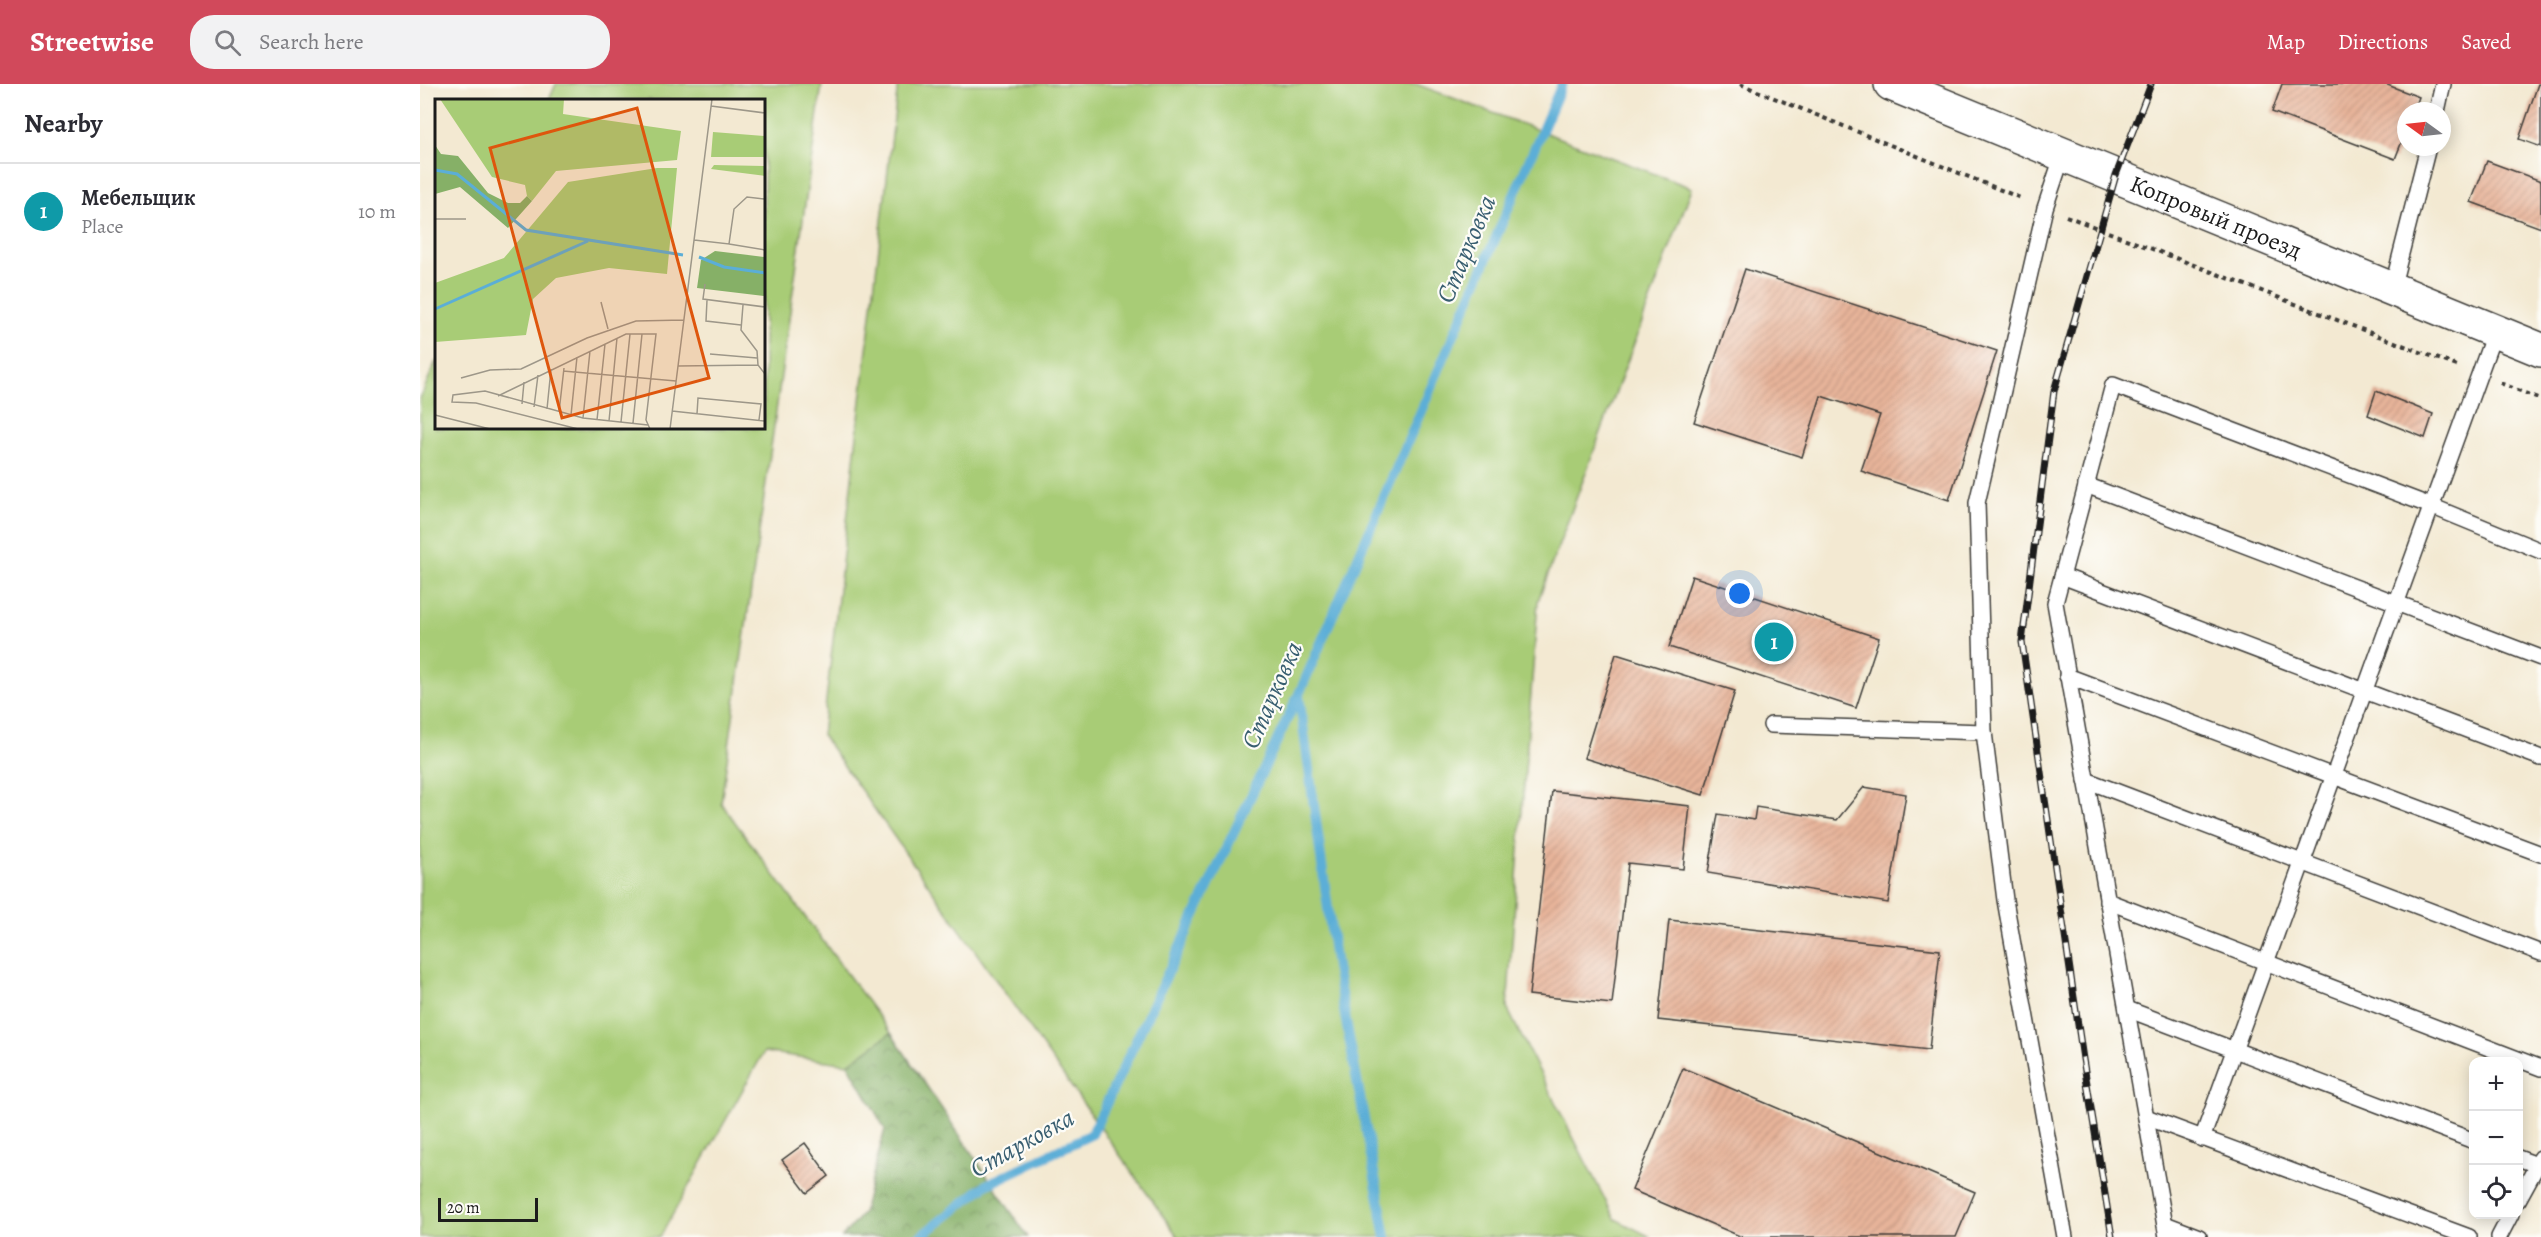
<!DOCTYPE html>
<html lang="en">
<head>
<meta charset="utf-8">
<style>
  :root { --surface:#fff; --page:#f2f2f3; --text:#2b2b33; --muted:#7c7c81; --line:#e1e1e2; --accent:#d1495b }
  body { margin:0; font-family:Alegreya,serif; background:var(--page); color:var(--text) }
  .controls { position:absolute; right:18px; bottom:18px; display:grid; overflow:hidden; border-radius:12px; box-shadow:0 3px 15px #0003 }
  .controls button { width:54px; height:54px; display:grid; place-items:center; padding:0; border:0; border-bottom:2px solid var(--line); background:var(--surface); color:var(--text); font:30px sans-serif }
  .compass { position:absolute; left:1977px; top:18px; width:54px; height:54px; border-radius:50%; background:var(--surface); box-shadow:0 3px 15px #0003; rotate:285deg }
  .scale { position:absolute; left:18px; bottom:15px; width:100px; box-sizing:border-box; padding-left:6px; border:3px solid #1c1c1c; border-top:0; font-size:16px; line-height:21px; white-space:nowrap; color:#1c1c1c; -webkit-text-stroke:4px #fdfcf7; paint-order:stroke }
  .you { position:absolute; left:1320px; top:510px; width:21px; height:21px; margin:-15px; border:4px solid #fff; border-radius:50%; background:#1a73e8; box-shadow:0 0 0 9px #1a73e833 }
  .badge { display:grid; place-items:center; width:39px; height:39px; border-radius:50%; background:var(--accent); color:#fff; font-size:20px; font-weight:700 }
  .pin { position:absolute; translate:-50% -50%; border:3px solid #fff; box-shadow:0 2px 6px #0006 }
  .list { margin:0; padding:0; list-style:none }
  h2 { display:flex; justify-content:space-between; align-items:center; height:78px; margin:0; padding:0 24px; font-size:26px }
  h2 small { font-size:20px; font-weight:400; color:var(--muted) }
  .list li { display:grid; grid-template-columns:39px 1fr auto; gap:18px; align-items:center; box-sizing:border-box; height:96px; padding:0 24px; border-top:2px solid var(--line) }
  .list b { display:block; font-size:22px; white-space:nowrap }
  .list p { margin:0; font-size:20px; white-space:nowrap; color:var(--muted) }
  .list em { font-size:20px; font-style:normal; color:var(--muted) }
  .icon { flex:none; width:33px; height:33px; fill:none; stroke:currentColor; stroke-width:2; stroke-linecap:round; stroke-linejoin:round }
  .map { position:relative; flex:none; width:2121px; height:1153px; overflow:hidden }
  header { display:flex; align-items:center; gap:36px; box-sizing:border-box; height:84px; padding:0 30px; background:var(--accent); color:#fff }
  header strong { font-size:28px }
  nav { display:flex; gap:33px; margin-inline-start:auto; font-size:21px }
  .search { width:420px; height:54px; background:var(--page); display:flex; align-items:center; gap:15px; box-sizing:border-box; padding:0 21px; border-radius:24px; color:var(--muted); font-size:22px }
  main { display:flex }
  aside { flex:1; background:var(--surface) }
  .map>svg:first-child { display:block }
</style>
</head>
<body>
<header>
<strong>Streetwise</strong>
<div class="search"><svg class="icon" aria-label="search" viewBox="0 0 24 24"><circle cx="10" cy="10" r="6"/><path d="M15 15l6 6"/></svg>Search here</div>
<nav><a>Map</a><a>Directions</a><a>Saved</a></nav>
</header>
<main>
<aside>
<h2>Nearby<small></small></h2>
<ul class="list">
<li><span class="badge" style="background:#0f9aa8">1</span><div><b>Мебельщик</b><p>Place</p></div><em>10 m</em></li>
</ul>
</aside>
<div class="map">
<svg width="2121" height="1153" viewBox="0 0 2121 1153">
  <defs>
    <pattern id="forest-crowns" width="20" height="18" patternUnits="userSpaceOnUse" patternTransform="scale(1.5)"><rect width="20" height="18" fill="#86b067"/><path d="M2 6a3 3 0 1 1 6 0M12 15a3 3 0 1 1 6 0" fill="none" stroke="#6d8e54"/></pattern>
    <pattern id="building-hatch" width="6" height="6" patternUnits="userSpaceOnUse" patternTransform="scale(1.5)"><rect width="6" height="6" fill="#e7b49a"/><path d="M-1 1l2-2M0 6l6-6M5 7l2-2" fill="none" stroke="#c69a84"/></pattern>
  </defs>
  <rect width="100%" height="100%" fill="#fdfcf7"/>
  <filter id="ink" filterUnits="userSpaceOnUse"><feTurbulence type="fractalNoise" baseFrequency=".0167" numOctaves="2"/><feDisplacementMap in="SourceGraphic" scale="12" xChannelSelector="R" yChannelSelector="G"/><feConvolveMatrix kernelMatrix="1 2 1 2 8 2 1 2 1" color-interpolation-filters="sRGB"/></filter>
  <filter id="wash" filterUnits="userSpaceOnUse"><feTurbulence type="fractalNoise" baseFrequency=".008" numOctaves="4" result="noise"/><feDisplacementMap in="SourceGraphic" scale="24" xChannelSelector="R" yChannelSelector="G"/><feGaussianBlur stdDeviation="1.35" result="paint"/><feColorMatrix in="noise" values="0 0 0 0 0 0 0 0 0 0 0 0 0 0 0 0 0 1.4 0 .05"/><feComposite in="paint" operator="in"/></filter>
  <g filter="url(#wash)">
    <rect width="100%" height="100%" fill="#f3e9d2"/>
    <g fill="#a8cc76" stroke="#627449" stroke-width="1.5">
      <polygon points="136,0 402,0 301,719 471,949 428,980 344,968 240,1153 0,1153 0,315 16,277 16,344 344,344 344,16 129,16"/>
      <polygon points="478,0 996,0 1272,104 1118,517 1087,924 1195,1135 1231,1153 758,1153 402,651"/>
    </g>
    <polygon fill="url(#forest-crowns)" stroke="#516642" stroke-width="1.5" points="471,949 608,1153 422,1153 443,1129 465,1045 428,980"/>
    <g fill="none" stroke-linecap="round" stroke-linejoin="round">
      <g stroke="#5baed7" stroke-width="10">
        <polyline points="879,612 916,883 966,1153"/>
        <polyline points="500,1153 566,1101 672,1050 879,610 1142,0"/>
      </g>
    </g>
    <g id="blocks">
      <g fill="url(#building-hatch)">
        <polygon points="1862,0 1965,0 1999,13 1994,27 1986,27 1986,47 1975,75 1852,28"/>
        <polygon points="2118,0 2121,0 2121,63 2099,55"/>
        <polygon points="2067,77 2121,97 2121,144 2051,118"/>
        <polygon points="1325,185 1577,267 1529,416 1441,387 1460,331 1401,312 1382,373 1274,338"/>
        <polygon points="1956,307 2013,330 2005,354 1948,331"/>
        <polygon points="1272,492 1459,554 1436,624 1249,563"/>
        <polygon points="1196,570 1315,607 1283,711 1164,674"/>
        <polygon points="1444,703 1486,710 1468,819 1288,789 1298,730 1334,736 1336,723 1417,736"/>
        <polygon points="1132,707 1270,722 1263,785 1208,779 1192,920 1109,911"/>
        <polygon points="1249,836 1520,866 1509,966 1238,936"/>
        <polygon points="1263,984 1555,1108 1536,1153 1322,1153 1212,1106"/>
        <polygon points="385,1059 409,1092 387,1109 362,1076"/>
      </g>
    </g>
  </g>
  <g filter="url(#ink)">
    <use href="#blocks" fill-opacity="0" stroke="#3c3b37" stroke-width="1.5"/>
    <g fill="none" stroke-linecap="round" stroke-linejoin="round">
      <defs>
        <g id="lane">
          <polyline points="2017,27 2023,0"/>
          <polyline points="1643,70 1625,124 1557,419 1564,648 1585,816 1645,1153"/>
          <polyline points="1972,205 2008,63"/>
          <polyline points="1666,401 2121,574"/>
          <polyline points="1642,492 2121,674"/>
          <polyline points="1647,592 2121,770"/>
          <polyline points="1351,641 1564,648"/>
          <polyline points="1666,696 2121,869"/>
          <polyline points="1687,817 2121,984"/>
          <polyline points="1707,925 2054,1057"/>
          <polyline points="1726,1033 2049,1153"/>
          <polyline points="1782,1055 2075,247"/>
          <polyline points="2098,1074 2117,1081"/>
          <polyline points="2098,1116 2121,1074"/>
          <polyline points="1745,1140 1779,1153"/>
          <polyline points="1747,1153 1635,519 1693,301 2011,422 2121,467"/>
          <polyline points="2079,1153 2091,1130"/>
        </g>
        <g id="secondary">
          <path id="s1" d="M1471,0l650,266"/>
        </g>
      </defs>
      <use href="#lane" stroke="#3c3b37" stroke-width="18"/>
      <use href="#secondary" stroke="#3c3b37" stroke-width="36"/>
      <g stroke="#3c3b37" stroke-width="4" stroke-dasharray="4.5 4.5" stroke-linecap="butt">
        <polyline points="1320,0 1603,115"/>
        <polyline points="1646,132 2037,282"/>
        <polyline points="2080,299 2121,315"/>
      </g>
      <use href="#lane" stroke="#fff" stroke-width="15"/>
      <use href="#secondary" stroke="#fff" stroke-width="33"/>
      <defs>
        <polyline id="rail" points="1692,1153 1663,975 1602,558 1634,307 1696,91 1731,0"/>
      </defs>
      <use href="#rail" stroke="#1c1c1c" stroke-width="7"/>
      <use href="#rail" stroke="#fdfcf7" stroke-width="4.5" stroke-dasharray="14" stroke-linecap="butt"/>
    </g>
  </g>
  <g text-anchor="middle" dominant-baseline="central" stroke-width="4.5" stroke-linejoin="round" paint-order="stroke">
    <g font-size="24" fill="#1c1c1c" stroke="#fdfcf7">
      <text stroke="none"><textPath href="#s1" startOffset="351">Копровый проезд</textPath></text>
    </g>
    <g font-size="26" font-style="italic" fill="#385e70" stroke="#fdfcf7">
      <text transform="translate(1046 165) rotate(-67)">Старковка</text>
      <text transform="translate(852 611) rotate(-66)">Старковка</text>
      <text transform="translate(602 1059) rotate(-29)">Старковка</text>
    </g>
  </g>
  <g transform="translate(15 15)">
    <rect width="330" height="330" fill="#f3e9d2"/>
    <path d="M5,0h124l-1,15 118,17 -4,29 -121,11 -24,30 -5,-5 -2,-11 -33,-8zM278,33l52,4v21h-54zM279,66l51,1v10l-54,-7zM222,69h20l-10,106 -58,-6 -53,10 -23,21 -7,36 -91,7v-59l69,-25 64,-76z" fill="#a8cc76"/>
    <path d="M0,46l6,9 17,2 30,37 20,10h12l7,-7 5,5 -24,27 -48,-41 -25,7zM280,152l50,6v39l-68,-8 4,-28z" fill="#86b067"/>
    <path fill="none" stroke="#5baed7" stroke-width="3" d="M0,71l22,4 69,56 157,25M264,158l25,10 41,6M0,210l153,-68"/>
    <path fill="none" stroke="#9d9789" stroke-width="1.5" d="M276,7l54,7M0,120h31M259,141l35,4 5,-35 13,-12 18,2M294,145l36,6M270,185l-2,15 62,8M272,201l-1,21 35,4M166,203l7,27M308,206l-2,25 16,21 1,14 7,9M275,255l47,4M243,267l80,-1M128,272l113,10M26,279l29,-8 31,-1 66,-31 49,-17 48,-1M63,297l128,-62h30l-10,86 4,9M87,305l2,-22M99,308l4,-32M112,310l4,-40M237,312l93,10M124,313l5,-44M262,315l1,-16 63,6 -2,16M0,316l55,14M136,316l6,-58M148,319l7,-67M162,321l8,-76M174,322l8,-83M186,323l9,-88M198,324l9,-89M143,330l-102,-26 -24,-1 1,-7 32,-4 98,27 65,7M235,330l42,-330"/>
    <path fill="#de560d" fill-opacity="0.15" stroke="#de560d" stroke-width="3" d="M202,9l72,270 -147,40 -72,-270z"/>
    <rect width="330" height="330" fill="none" stroke="#1c1c1c" stroke-width="3"/>
  </g>
</svg>
<div class="controls">
<button>+</button>
<button>−</button>
<button><svg class="icon" aria-label="locate" viewBox="0 0 24 24"><circle cx="12" cy="12" r="6"/><path d="M12 2v4M12 18v4M2 12h4M18 12h4"/></svg></button>
</div>
<svg class="compass" viewBox="-18 -18 36 36"><path d="M0-13l5 13h-10z" fill="#e53935"/><path d="M0 13l5-13h-10z" fill="#7c7c81"/></svg>
<div class="scale">20 m</div>
<div class="you"></div>
<div class="pin badge" style="left:1354px;top:558px;background:#0f9aa8">1</div>
</div>
</main>
</body>
</html>
